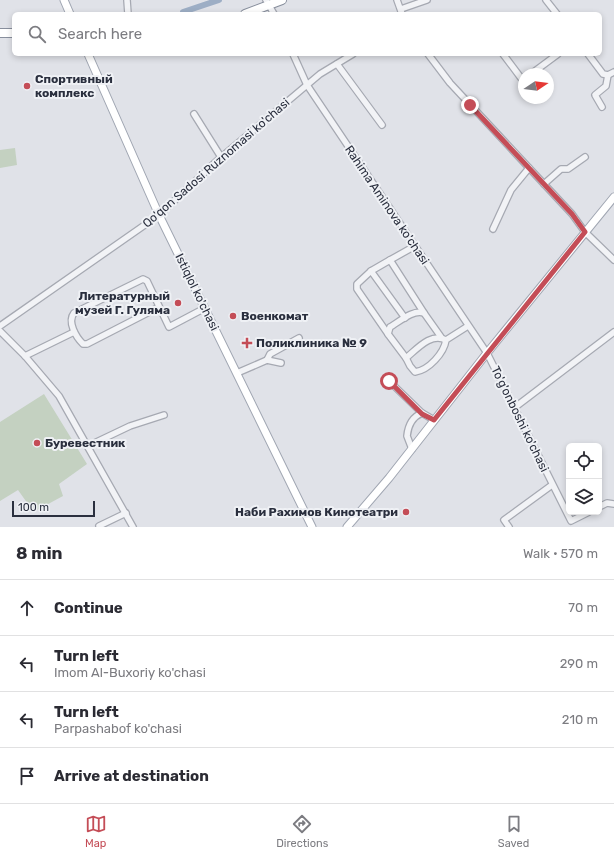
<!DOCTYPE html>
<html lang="en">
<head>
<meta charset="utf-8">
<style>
  :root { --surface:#fff; --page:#f7f7f7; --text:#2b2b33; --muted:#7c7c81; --line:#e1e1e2; --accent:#c44d57 }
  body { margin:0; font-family:Rubik,sans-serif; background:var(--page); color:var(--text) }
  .controls { position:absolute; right:12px; bottom:12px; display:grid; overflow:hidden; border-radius:6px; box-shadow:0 2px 6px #0003 }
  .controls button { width:36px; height:36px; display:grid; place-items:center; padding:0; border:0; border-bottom:1px solid var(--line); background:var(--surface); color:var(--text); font:20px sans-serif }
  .compass { position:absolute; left:518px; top:68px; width:36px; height:36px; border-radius:50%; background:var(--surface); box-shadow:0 2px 6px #0003; rotate:77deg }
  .scale { position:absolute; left:12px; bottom:10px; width:83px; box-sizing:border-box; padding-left:4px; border:2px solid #2a2f3e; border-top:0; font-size:11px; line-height:14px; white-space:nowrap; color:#2a2f3e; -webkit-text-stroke:3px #eff1f5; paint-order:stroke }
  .stop { position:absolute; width:12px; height:12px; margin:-9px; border:3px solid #c44d57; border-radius:50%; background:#fff }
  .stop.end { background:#c44d57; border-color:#fff; box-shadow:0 1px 4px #0008 }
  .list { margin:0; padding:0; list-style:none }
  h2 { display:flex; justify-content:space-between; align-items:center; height:52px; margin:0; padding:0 16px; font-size:17px }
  h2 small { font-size:13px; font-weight:400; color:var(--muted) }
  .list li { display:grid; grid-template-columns:26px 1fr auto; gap:12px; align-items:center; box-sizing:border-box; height:56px; padding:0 16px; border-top:1px solid var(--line) }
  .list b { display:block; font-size:15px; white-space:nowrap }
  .list p { margin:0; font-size:13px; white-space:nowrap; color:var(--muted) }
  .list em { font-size:13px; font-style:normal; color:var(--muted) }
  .icon { flex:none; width:22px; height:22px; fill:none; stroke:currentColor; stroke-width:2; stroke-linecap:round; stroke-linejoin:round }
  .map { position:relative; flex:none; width:614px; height:527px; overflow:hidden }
  .search { position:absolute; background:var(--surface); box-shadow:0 2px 6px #0003; left:12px; right:12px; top:12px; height:44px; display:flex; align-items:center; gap:10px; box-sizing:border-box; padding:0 14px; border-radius:6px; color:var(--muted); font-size:15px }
  .sheet { height:276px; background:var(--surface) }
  nav { display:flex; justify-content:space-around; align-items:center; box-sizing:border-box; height:56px; border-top:1px solid var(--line); background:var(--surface); font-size:11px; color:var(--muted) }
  nav a { display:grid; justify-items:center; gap:2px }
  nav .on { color:var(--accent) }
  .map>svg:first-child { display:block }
</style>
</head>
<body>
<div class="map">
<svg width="614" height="527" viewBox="0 0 614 527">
  <rect width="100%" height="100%" fill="#e0e2e8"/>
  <g fill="#c4d1c1">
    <polygon points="15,148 17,165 0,168 0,150"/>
    <polygon points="44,394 87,464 59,484 63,496 37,510 33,511 18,490 0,501 0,422"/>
  </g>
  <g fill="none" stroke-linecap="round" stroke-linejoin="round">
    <polyline stroke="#9daec5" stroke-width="6" points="183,12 219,0"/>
    <defs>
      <g id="minor">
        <polyline points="127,0 128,14"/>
        <polyline points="266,0 274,14"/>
        <polyline points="397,0 402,14"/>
        <polyline points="546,0 557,14"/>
        <polyline points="401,9 427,0"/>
        <polyline points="293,54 307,85 487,353 571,521 589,512"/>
        <polyline points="428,54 450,83 572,214 585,232 614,260"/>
        <polyline points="503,54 521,78 524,78"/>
        <polyline points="588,54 603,74 608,75 614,72"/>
        <polyline points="337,64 382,125"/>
        <polyline points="531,74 558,54"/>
        <polyline points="602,107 595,95 606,86 608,75"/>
        <polyline points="194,114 221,157"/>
        <polyline points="544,184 561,169 568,169 585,157"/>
        <polyline points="493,229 511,190 529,168"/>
        <polyline points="415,246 390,260 424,313"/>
        <polyline points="390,260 371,271 405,318"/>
        <polyline points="371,271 357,284 357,289 388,334"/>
        <path d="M159,307l-72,37h-4c-7,-7 -16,-22 -9,-31l69,-34 4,2 22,46 36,-19"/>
        <polyline points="0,326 159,215 219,159 320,74 353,54"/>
        <polyline points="0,331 25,356 59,396 133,527"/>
        <path d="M446,340c-15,-8 -29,9 -40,18l4,8 5,6c14,-2 29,-19 31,-32l22,-14"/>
        <polyline points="25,356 74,332"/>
        <path d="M406,358l-18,-24 2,-7c9,-5 23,-18 34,-14l17,24"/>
        <polyline points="267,360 270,354 299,338"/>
        <polyline points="237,373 267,360 281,363"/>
        <polyline points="389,381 422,413"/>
        <polyline points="514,408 614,332"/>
        <polyline points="88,446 130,426 164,415"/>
        <path d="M412,449l-5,-13c1,-10 5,-19 15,-23l12,7"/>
        <polyline points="599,507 607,503 614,504"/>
        <polyline points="99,526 126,513"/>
        <polyline points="509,527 504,520 552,485"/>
      </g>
      <g id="major">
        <polyline points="64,0 70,14"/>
        <polyline points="88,54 159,215 312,527"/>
        <polyline points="347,527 389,478 487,353 614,197"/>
      </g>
      <g id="highway">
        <polyline points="245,14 282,0"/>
        <polyline points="0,33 14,33"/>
      </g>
    </defs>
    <use href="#minor" stroke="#a6a9b2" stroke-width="8"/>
    <use href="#major" stroke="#a0a6b2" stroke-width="9"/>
    <use href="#highway" stroke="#888f9d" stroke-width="10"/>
    <use href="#minor" stroke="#f2f3f6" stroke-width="5.5"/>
    <use href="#major" stroke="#fff" stroke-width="7"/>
    <use href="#highway" stroke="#fff" stroke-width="8"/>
  </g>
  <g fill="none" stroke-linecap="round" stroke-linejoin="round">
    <polyline stroke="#c44d57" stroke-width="5" points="389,381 422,414 434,420 585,232 572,214 470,105"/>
  </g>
  <g fill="#c44d57" stroke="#eff1f5" stroke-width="1.5">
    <circle cx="27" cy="86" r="4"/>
    <circle cx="178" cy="303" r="4"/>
    <circle cx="233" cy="316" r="4"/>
    <path d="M245 337h4v4h4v4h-4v4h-4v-4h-4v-4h4z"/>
    <circle cx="37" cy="443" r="4"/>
    <circle cx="406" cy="512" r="4"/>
  </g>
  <g text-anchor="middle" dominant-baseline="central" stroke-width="4" stroke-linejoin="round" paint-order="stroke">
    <g font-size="12" font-weight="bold" fill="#2a2f3e" stroke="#eff1f5" text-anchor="start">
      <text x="35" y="79">Спортивный<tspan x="35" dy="14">комплекс</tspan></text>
      <text x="170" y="296" text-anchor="end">Литературный<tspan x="170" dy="14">музей Г. Гуляма</tspan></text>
      <text x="241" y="316">Военкомат</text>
      <text x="256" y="343">Поликлиника № 9</text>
      <text x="45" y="443">Буревестник</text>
      <text x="398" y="512" text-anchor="end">Наби Рахимов Кинотеатри</text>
    </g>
    <g font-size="12" fill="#2a2f3e" stroke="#eff1f5">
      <text transform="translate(216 163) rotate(-41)">Qo'qon Sadosi Ruznomasi ko'chasi</text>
      <text transform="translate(387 205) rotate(56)">Rahima Aminova ko'chasi</text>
      <text transform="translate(197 292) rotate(64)">Istiqlol ko'chasi</text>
      <text transform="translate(520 419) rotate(64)">To'g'onboshi ko'chasi</text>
    </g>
  </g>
</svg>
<div class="controls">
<button><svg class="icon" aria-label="locate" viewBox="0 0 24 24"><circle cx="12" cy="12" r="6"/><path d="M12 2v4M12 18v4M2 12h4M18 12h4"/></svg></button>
<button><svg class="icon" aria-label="layers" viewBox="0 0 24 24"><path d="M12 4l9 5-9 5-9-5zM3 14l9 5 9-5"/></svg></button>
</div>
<svg class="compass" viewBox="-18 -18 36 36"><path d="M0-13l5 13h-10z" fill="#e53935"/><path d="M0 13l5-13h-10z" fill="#7c7c81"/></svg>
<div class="scale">100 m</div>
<div class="stop" style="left:389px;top:381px"></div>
<div class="stop end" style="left:470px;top:105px"></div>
<div class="search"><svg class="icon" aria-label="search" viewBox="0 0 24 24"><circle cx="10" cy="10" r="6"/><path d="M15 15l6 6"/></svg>Search here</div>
</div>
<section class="sheet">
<h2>8 min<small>Walk · 570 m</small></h2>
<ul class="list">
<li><svg class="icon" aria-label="ahead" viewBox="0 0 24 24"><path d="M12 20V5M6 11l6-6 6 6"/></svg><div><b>Continue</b></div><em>70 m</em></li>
<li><svg class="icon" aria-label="left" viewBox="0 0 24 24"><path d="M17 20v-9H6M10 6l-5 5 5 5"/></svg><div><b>Turn left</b><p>Imom Al-Buxoriy ko'chasi</p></div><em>290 m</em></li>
<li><svg class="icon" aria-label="left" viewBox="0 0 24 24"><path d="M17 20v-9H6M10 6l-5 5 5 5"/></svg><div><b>Turn left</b><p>Parpashabof ko'chasi</p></div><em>210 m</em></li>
<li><svg class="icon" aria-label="arrive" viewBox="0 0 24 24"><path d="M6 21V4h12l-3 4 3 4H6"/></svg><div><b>Arrive at destination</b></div></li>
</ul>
</section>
<nav>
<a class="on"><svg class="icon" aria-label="map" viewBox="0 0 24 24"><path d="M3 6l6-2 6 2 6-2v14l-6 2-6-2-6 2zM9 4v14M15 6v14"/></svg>Map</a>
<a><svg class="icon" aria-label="directions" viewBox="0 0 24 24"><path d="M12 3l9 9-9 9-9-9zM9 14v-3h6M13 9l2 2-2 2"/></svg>Directions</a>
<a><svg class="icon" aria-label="saved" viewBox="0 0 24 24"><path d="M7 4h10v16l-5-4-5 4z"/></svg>Saved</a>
</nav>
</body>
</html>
